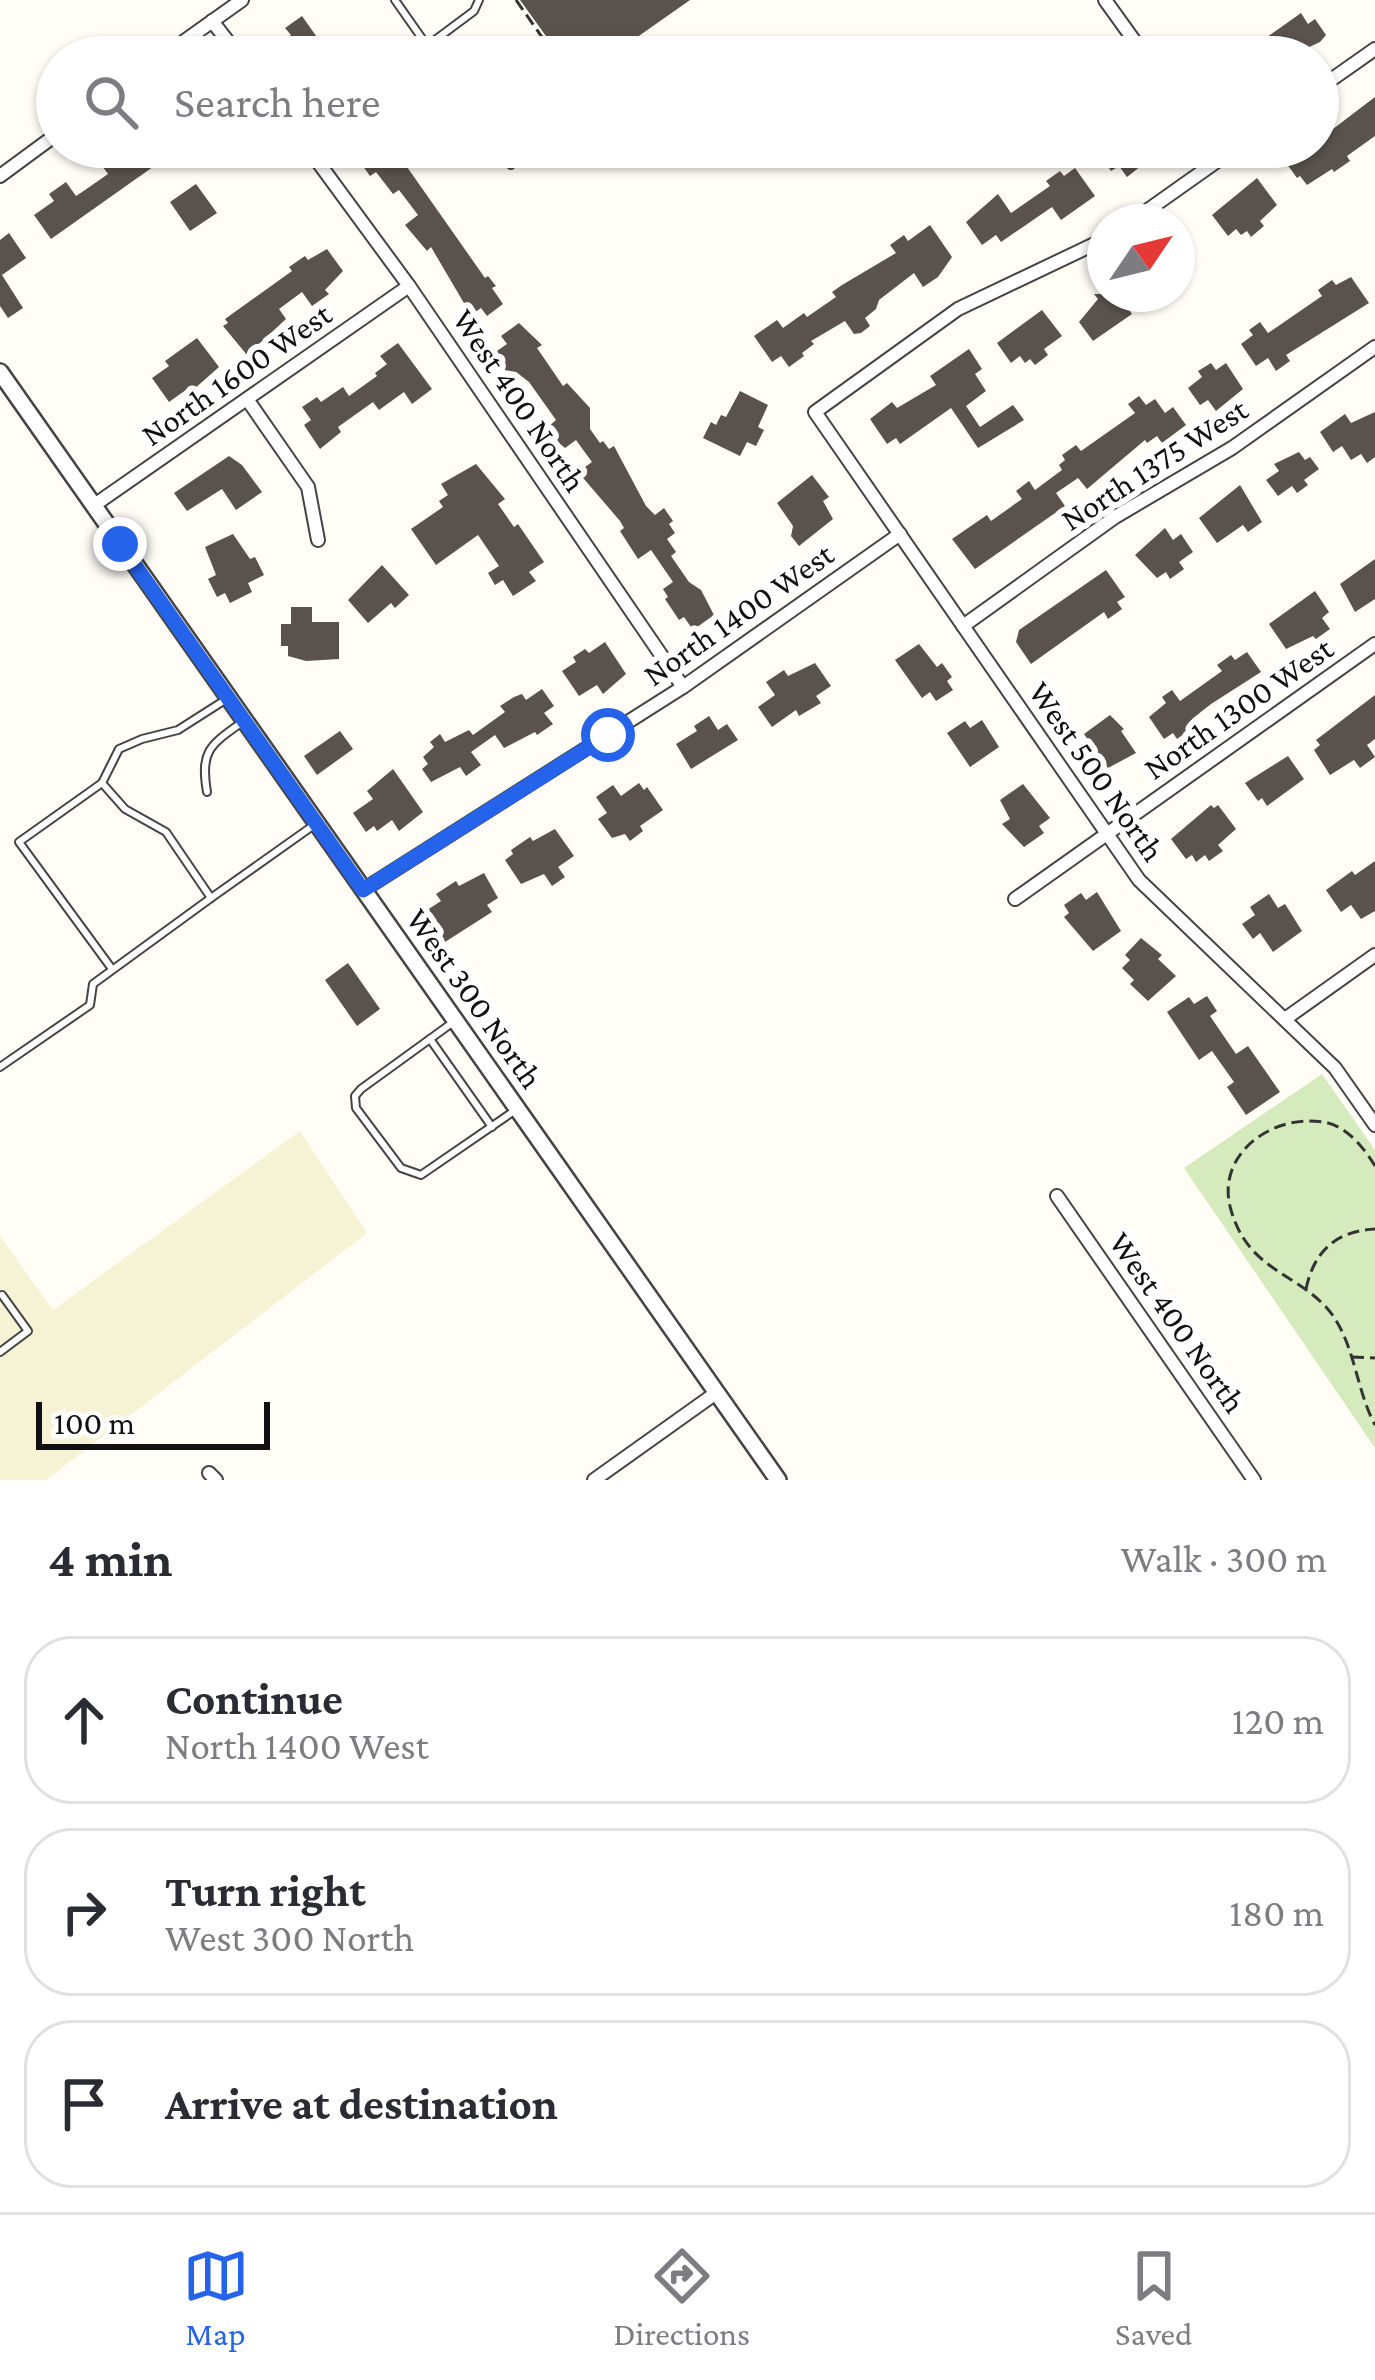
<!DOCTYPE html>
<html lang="en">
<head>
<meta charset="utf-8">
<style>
  :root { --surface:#fff; --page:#f7f7f7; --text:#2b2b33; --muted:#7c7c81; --line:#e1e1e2; --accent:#2563eb }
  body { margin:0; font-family:"Crimson Pro",serif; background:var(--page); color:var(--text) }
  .compass { position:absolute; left:1087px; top:204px; width:108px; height:108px; border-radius:50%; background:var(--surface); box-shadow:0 3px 9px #0004; rotate:55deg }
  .scale { position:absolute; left:36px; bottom:30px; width:234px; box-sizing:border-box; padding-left:12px; border:6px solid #111; border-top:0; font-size:33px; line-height:42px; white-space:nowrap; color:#111; -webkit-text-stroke:9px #fff; paint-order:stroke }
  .stop { position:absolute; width:36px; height:36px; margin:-27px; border:9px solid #2563eb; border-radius:50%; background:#fff }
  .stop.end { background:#2563eb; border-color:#fff; box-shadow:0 3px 12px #0008 }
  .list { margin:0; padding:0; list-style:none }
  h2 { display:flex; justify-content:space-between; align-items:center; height:156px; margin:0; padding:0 48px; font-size:51px }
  h2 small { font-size:39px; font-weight:400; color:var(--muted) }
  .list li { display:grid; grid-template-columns:78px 1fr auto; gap:36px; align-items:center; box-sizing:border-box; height:168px; margin:0 24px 24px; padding:0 24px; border:3px solid var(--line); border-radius:48px }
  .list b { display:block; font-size:45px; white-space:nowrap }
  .list p { margin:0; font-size:39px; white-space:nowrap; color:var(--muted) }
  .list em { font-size:39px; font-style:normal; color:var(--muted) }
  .icon { flex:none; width:66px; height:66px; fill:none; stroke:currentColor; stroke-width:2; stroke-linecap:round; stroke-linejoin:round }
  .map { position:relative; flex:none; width:1375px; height:1480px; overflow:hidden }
  .search { position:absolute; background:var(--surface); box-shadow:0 3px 9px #0004; left:36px; right:36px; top:36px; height:132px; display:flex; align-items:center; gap:30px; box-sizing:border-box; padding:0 42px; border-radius:66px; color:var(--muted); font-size:45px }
  .sheet { height:732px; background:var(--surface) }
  nav { display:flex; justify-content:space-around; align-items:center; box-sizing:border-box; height:168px; border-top:3px solid var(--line); background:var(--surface); font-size:33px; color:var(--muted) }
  nav a { display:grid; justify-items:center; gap:6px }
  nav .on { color:var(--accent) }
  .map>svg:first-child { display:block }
</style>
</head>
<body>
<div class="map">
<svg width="1375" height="1480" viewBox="0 0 1375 1480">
  <rect width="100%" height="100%" fill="#fffdf5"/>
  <polygon fill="#f6f3d4" points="300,1131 367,1233 46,1480 0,1480 0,1236 53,1310"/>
  <polygon fill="#d5ebbd" points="1322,1074 1375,1150 1375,1448 1184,1168"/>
  <g fill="#5a524d">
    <polygon points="520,0 690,0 609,57 561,57"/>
    <polygon points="1301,13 1308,24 1315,19 1326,35 1320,42 1288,57 1239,57"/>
    <polygon points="302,16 331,57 286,57 277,45 291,35 285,28"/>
    <polygon points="1375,97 1375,136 1347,156 1350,161 1334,172 1332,169 1307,185 1300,176 1297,178 1284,160 1302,147 1318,147 1318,133 1326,128 1329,132"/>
    <polygon points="119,147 160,147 167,157 51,239 34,215 54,201 49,194 66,182 76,196 85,190 108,174 100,163"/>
    <polygon points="364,147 393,147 485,278 488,276 496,286 492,288 503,304 487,316 481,308 471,315 431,247 427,251 405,225 418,215 399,190 393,194 376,172 370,176 360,162 356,153"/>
    <polygon points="1111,147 1165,147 1127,177 1119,166 1111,171 1100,155"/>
    <polygon points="1075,168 1095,196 1061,220 1052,207 1001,242 996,235 982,245 966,222 998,194 1011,213 1050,186 1046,181 1060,171 1064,176"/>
    <polygon points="1257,178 1277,205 1260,221 1264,226 1251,237 1247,231 1241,235 1236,229 1228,236 1212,215"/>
    <polygon points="196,184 217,213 190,231 170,202"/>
    <polygon points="930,225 952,257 938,277 923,287 914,273 879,300 876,309 865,318 870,326 861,333 854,334 845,321 811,341 814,344 802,353 804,356 789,367 781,356 772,362 754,336 777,320 783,328 804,313 807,317 836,297 832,292 842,285 896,253 890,245 904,235 908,241"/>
    <polygon points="9,233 26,258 2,275 23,308 8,318 0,306 0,240"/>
    <polygon points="327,249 343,271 325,290 329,294 312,306 302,292 279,309 286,319 247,355 223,326 228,323 225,319 292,271 289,267 305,256 308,260"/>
    <polygon points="1351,277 1369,303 1286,355 1290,361 1276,371 1268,358 1256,366 1241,344 1253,335 1249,330 1260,322 1268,333 1322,296 1318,290 1332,280 1336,285"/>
    <polygon points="1094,294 1118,294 1132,314 1093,341 1079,322 1098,299"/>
    <polygon points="1042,310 1062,336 1044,349 1048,355 1035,365 1030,359 1025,363 1020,356 1011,363 997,343"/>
    <polygon points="519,323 542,345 537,348 563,386 567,383 590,408 590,429 600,443 603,441 609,449 614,446 646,506 655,515 664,508 673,521 669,524 675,533 667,539 676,552 671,556 689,582 701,590 714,615 693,630 684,617 679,620 665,599 668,597 663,589 673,582 651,550 638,559 620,531 624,528 620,521 578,472 592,462 576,440 565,448 559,443 548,427 556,420 529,382 516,372 505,370 494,353 507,344 501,336"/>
    <polygon points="197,338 219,367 193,390 190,387 169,402 152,378 169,366 165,361"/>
    <polygon points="398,343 432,389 412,404 404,392 379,410 373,402 338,427 341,432 320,449 304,425 311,420 302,407 317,397 321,402 343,387 349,396 377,376 375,373 387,364 380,356"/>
    <polygon points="969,349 982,369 975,374 986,391 966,406 980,427 1013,405 1024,420 978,448 951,408 900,444 896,438 887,444 870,419 892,402 897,408 936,385 930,376"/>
    <polygon points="1211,363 1216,370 1226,363 1243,389 1216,411 1208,400 1200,405 1188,388 1202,377 1198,371"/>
    <polygon points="740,391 768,405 758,427 764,430 756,446 747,442 740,456 703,438 711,422 716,425 721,415 726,417"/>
    <polygon points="1139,396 1146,405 1155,399 1165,413 1173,407 1186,425 1162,443 1157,436 1147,443 1145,440 1087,489 1078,478 1056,493 1065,506 1058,511 975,569 952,539 987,515 991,521 1022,499 1016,491 1029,481 1035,490 1062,470 1059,465 1065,460 1062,455 1076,445 1081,451 1135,413 1128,404"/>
    <polygon points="1375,412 1375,457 1367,463 1361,454 1351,460 1342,446 1333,452 1320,432 1345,414 1351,423"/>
    <polygon points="1299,452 1305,460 1310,457 1319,469 1304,480 1308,485 1297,493 1292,486 1278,496 1266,480 1279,471 1274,464"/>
    <polygon points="229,456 242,465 262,492 236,510 222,489 187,511 174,493"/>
    <polygon points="476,464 505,499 498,504 514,527 518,524 544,562 529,572 536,581 513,596 503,580 495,585 488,573 499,566 478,535 436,565 411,529 443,507 439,501 448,495 441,484"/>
    <polygon points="812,475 829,497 823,501 833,519 799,546 791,536 793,526 777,503"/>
    <polygon points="1240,485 1262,522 1248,532 1243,525 1217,543 1199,518"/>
    <polygon points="1165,528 1173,540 1181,534 1193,552 1179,562 1184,569 1170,579 1166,572 1157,578 1135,555"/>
    <polygon points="233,534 250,559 255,557 264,575 248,583 252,592 230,603 225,593 217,597 208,579 216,575 205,547"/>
    <polygon points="1375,559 1375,599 1355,612 1340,584"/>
    <polygon points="382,565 409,595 395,608 391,603 368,623 348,600"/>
    <polygon points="1106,570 1125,597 1117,602 1122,609 1108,619 1104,612 1031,664 1016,642 1019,630"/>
    <polygon points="1315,591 1329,612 1322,618 1330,629 1316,639 1313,636 1286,649 1269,624"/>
    <polygon points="291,607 312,607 312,622 339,622 339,659 306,661 288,656 288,646 281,646 281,624 291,624"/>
    <polygon points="605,642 626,674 603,694 597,685 579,696 562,671 576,662 573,657 585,649 589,653"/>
    <polygon points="919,644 937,667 942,663 952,677 947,681 953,690 936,701 930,692 922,698 895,660"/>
    <polygon points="1247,652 1261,672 1211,704 1192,719 1196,725 1177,739 1173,733 1164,739 1149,717 1166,703 1162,697 1172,690 1180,701 1222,671 1217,665 1231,655 1235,660"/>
    <polygon points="815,663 831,686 816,696 821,703 799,716 796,710 772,727 758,707 775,695 766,682 784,670 788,676"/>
    <polygon points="542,689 554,706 544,713 553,724 537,735 535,732 504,748 495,735 471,752 481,765 466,776 460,767 431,782 422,769 428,764 423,757 434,747 430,742 440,734 445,742 469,730 473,735 505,712 500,706 514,697 522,694 526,700"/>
    <polygon points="1375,695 1375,739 1367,745 1375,757 1360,768 1354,760 1330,775 1314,750 1320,745 1316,740"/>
    <polygon points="1110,715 1124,729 1121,731 1136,753 1108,768 1084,734"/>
    <polygon points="709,716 718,730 727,724 738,740 691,769 676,744 697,731 694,726"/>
    <polygon points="982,720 999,747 970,767 947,733 965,721 970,728"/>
    <polygon points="340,731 353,749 317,775 304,756"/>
    <polygon points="1288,756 1304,779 1267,806 1262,798 1258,801 1245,783"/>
    <polygon points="393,769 423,812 399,831 392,820 377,831 374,826 366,832 353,813 373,799 367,791"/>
    <polygon points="639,783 644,790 647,787 663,810 640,826 643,831 630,841 625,834 612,838 598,819 607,813 596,797 613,785 621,796"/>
    <polygon points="1023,784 1050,818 1039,826 1044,833 1024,847 1002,824 1010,819 1000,800"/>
    <polygon points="1211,805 1214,808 1218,805 1236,829 1218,845 1223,851 1209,861 1205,855 1196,862 1192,855 1186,859 1171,839"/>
    <polygon points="555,829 574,856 558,867 565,877 552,886 544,874 521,884 505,860 513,854 511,850 530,837 533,841"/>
    <polygon points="1375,861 1375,911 1361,919 1351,905 1341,912 1326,890 1352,871 1355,875"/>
    <polygon points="484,873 498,898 487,905 492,912 445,942 424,912 441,901 436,894 456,881 459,886"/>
    <polygon points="1097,892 1121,931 1093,951 1064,917 1069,913 1064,905 1081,893 1086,900"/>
    <polygon points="1269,894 1278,908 1285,904 1302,931 1273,952 1260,933 1253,939 1242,924 1255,915 1250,907"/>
    <polygon points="1141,938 1162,955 1158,959 1176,976 1148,1001 1130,984 1134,980 1122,968 1130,960 1125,955"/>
    <polygon points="348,963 380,1009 357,1026 325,980"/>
    <polygon points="1207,996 1217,1011 1210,1016 1236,1054 1248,1046 1280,1092 1246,1115 1227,1087 1234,1082 1212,1051 1199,1060 1167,1012 1189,997 1194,1004"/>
  </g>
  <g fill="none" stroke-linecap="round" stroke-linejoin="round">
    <defs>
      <g id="service">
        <polyline points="395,0 435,57"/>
        <polyline points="427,46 474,11 479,0"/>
        <polyline points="498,147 511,165"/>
        <polyline points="225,700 178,730 142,739 119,749 102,783 125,809 166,832 211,898 314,825"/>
        <polyline points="102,783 19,842 112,969"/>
        <path d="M207,792c-7,-41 3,-47 34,-69"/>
        <polyline points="452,1023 361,1089 355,1096 356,1108 401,1168 421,1175 517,1109"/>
        <polyline points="430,1039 492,1127"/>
        <polyline points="0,1067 90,1005 93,984 211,898"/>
        <polyline points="0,1352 28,1331 2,1295"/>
      </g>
      <g id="minor">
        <polyline points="1105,0 1146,57"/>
        <polyline points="212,21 240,57"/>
        <polyline points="162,57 242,0"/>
        <polyline points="1318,89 1375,49"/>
        <polyline points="307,147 409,286 683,687"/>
        <polyline points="0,176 57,134"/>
        <polyline points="1131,222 1237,147"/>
        <polyline points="1105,239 958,309 815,412 1139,880 1335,1068 1375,1125"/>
        <polyline points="247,399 308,487 318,540"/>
        <polyline points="93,506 409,286"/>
        <polyline points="963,626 1115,517 1232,448 1375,347"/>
        <polyline points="363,890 683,687 900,534"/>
        <polyline points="1015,899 1375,644"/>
        <polyline points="1285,1019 1375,955"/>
        <polyline points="1057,1196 1254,1480"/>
        <polyline points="209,1473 216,1480"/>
        <polyline points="594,1480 716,1393"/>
      </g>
      <polyline id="tertiary" points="0,372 778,1480"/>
    </defs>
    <use href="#service" stroke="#444" stroke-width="10"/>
    <use href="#minor" stroke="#444" stroke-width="16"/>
    <use href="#tertiary" stroke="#444" stroke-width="20"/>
    <g stroke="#333" stroke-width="3" stroke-dasharray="12 6" stroke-linecap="butt">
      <polyline points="516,0 556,57"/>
      <path d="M1375,1166c-10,-17 -27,-38 -47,-43 -51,-12 -114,29 -97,87 17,59 61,61 95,97 29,32 29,81 49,118"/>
      <path d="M1306,1289c8,-38 30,-58 69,-60"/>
      <polyline points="1352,1357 1375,1358"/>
    </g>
    <use href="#service" stroke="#fff" stroke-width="6"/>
    <use href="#minor" stroke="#fff" stroke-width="12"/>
    <use href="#tertiary" stroke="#fff" stroke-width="15"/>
  </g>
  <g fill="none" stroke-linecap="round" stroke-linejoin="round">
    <polyline stroke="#2563eb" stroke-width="15" points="120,544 363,890 608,735"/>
  </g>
  <g text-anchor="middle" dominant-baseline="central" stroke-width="12" stroke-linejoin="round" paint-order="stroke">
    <g font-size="33" fill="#111" stroke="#fff">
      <text transform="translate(236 374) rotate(-35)">North 1600 West</text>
      <text transform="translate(520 400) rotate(56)">West 400 North</text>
      <text transform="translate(1154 464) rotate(-33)">North 1375 West</text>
      <text transform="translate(738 614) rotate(-35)">North 1400 West</text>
      <text transform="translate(1238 708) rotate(-35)">North 1300 West</text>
      <text transform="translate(1097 771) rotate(55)">West 500 North</text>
      <text transform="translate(475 998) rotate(55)">West 300 North</text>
      <text transform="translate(1178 1322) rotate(55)">West 400 North</text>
    </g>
  </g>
</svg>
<svg class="compass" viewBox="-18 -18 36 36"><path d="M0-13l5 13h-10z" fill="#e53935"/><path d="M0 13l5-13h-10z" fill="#7c7c81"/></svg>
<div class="scale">100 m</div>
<div class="stop" style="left:608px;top:735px"></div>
<div class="stop end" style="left:120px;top:544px"></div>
<div class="search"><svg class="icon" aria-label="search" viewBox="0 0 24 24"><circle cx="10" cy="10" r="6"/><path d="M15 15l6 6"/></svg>Search here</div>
</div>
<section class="sheet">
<h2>4 min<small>Walk · 300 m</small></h2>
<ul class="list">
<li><svg class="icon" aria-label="ahead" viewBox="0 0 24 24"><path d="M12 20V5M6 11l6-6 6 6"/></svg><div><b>Continue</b><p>North 1400 West</p></div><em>120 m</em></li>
<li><svg class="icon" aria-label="right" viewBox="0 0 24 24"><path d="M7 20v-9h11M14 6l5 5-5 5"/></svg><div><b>Turn right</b><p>West 300 North</p></div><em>180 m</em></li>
<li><svg class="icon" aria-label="arrive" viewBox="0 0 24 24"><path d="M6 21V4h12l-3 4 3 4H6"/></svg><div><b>Arrive at destination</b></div></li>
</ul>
</section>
<nav>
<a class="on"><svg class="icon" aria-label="map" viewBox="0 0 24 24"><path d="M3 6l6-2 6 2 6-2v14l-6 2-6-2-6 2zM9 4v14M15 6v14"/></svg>Map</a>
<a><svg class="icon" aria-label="directions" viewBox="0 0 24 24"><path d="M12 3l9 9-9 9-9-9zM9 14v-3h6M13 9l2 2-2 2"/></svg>Directions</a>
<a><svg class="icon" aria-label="saved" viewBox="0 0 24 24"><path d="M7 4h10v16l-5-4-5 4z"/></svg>Saved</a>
</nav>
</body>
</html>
